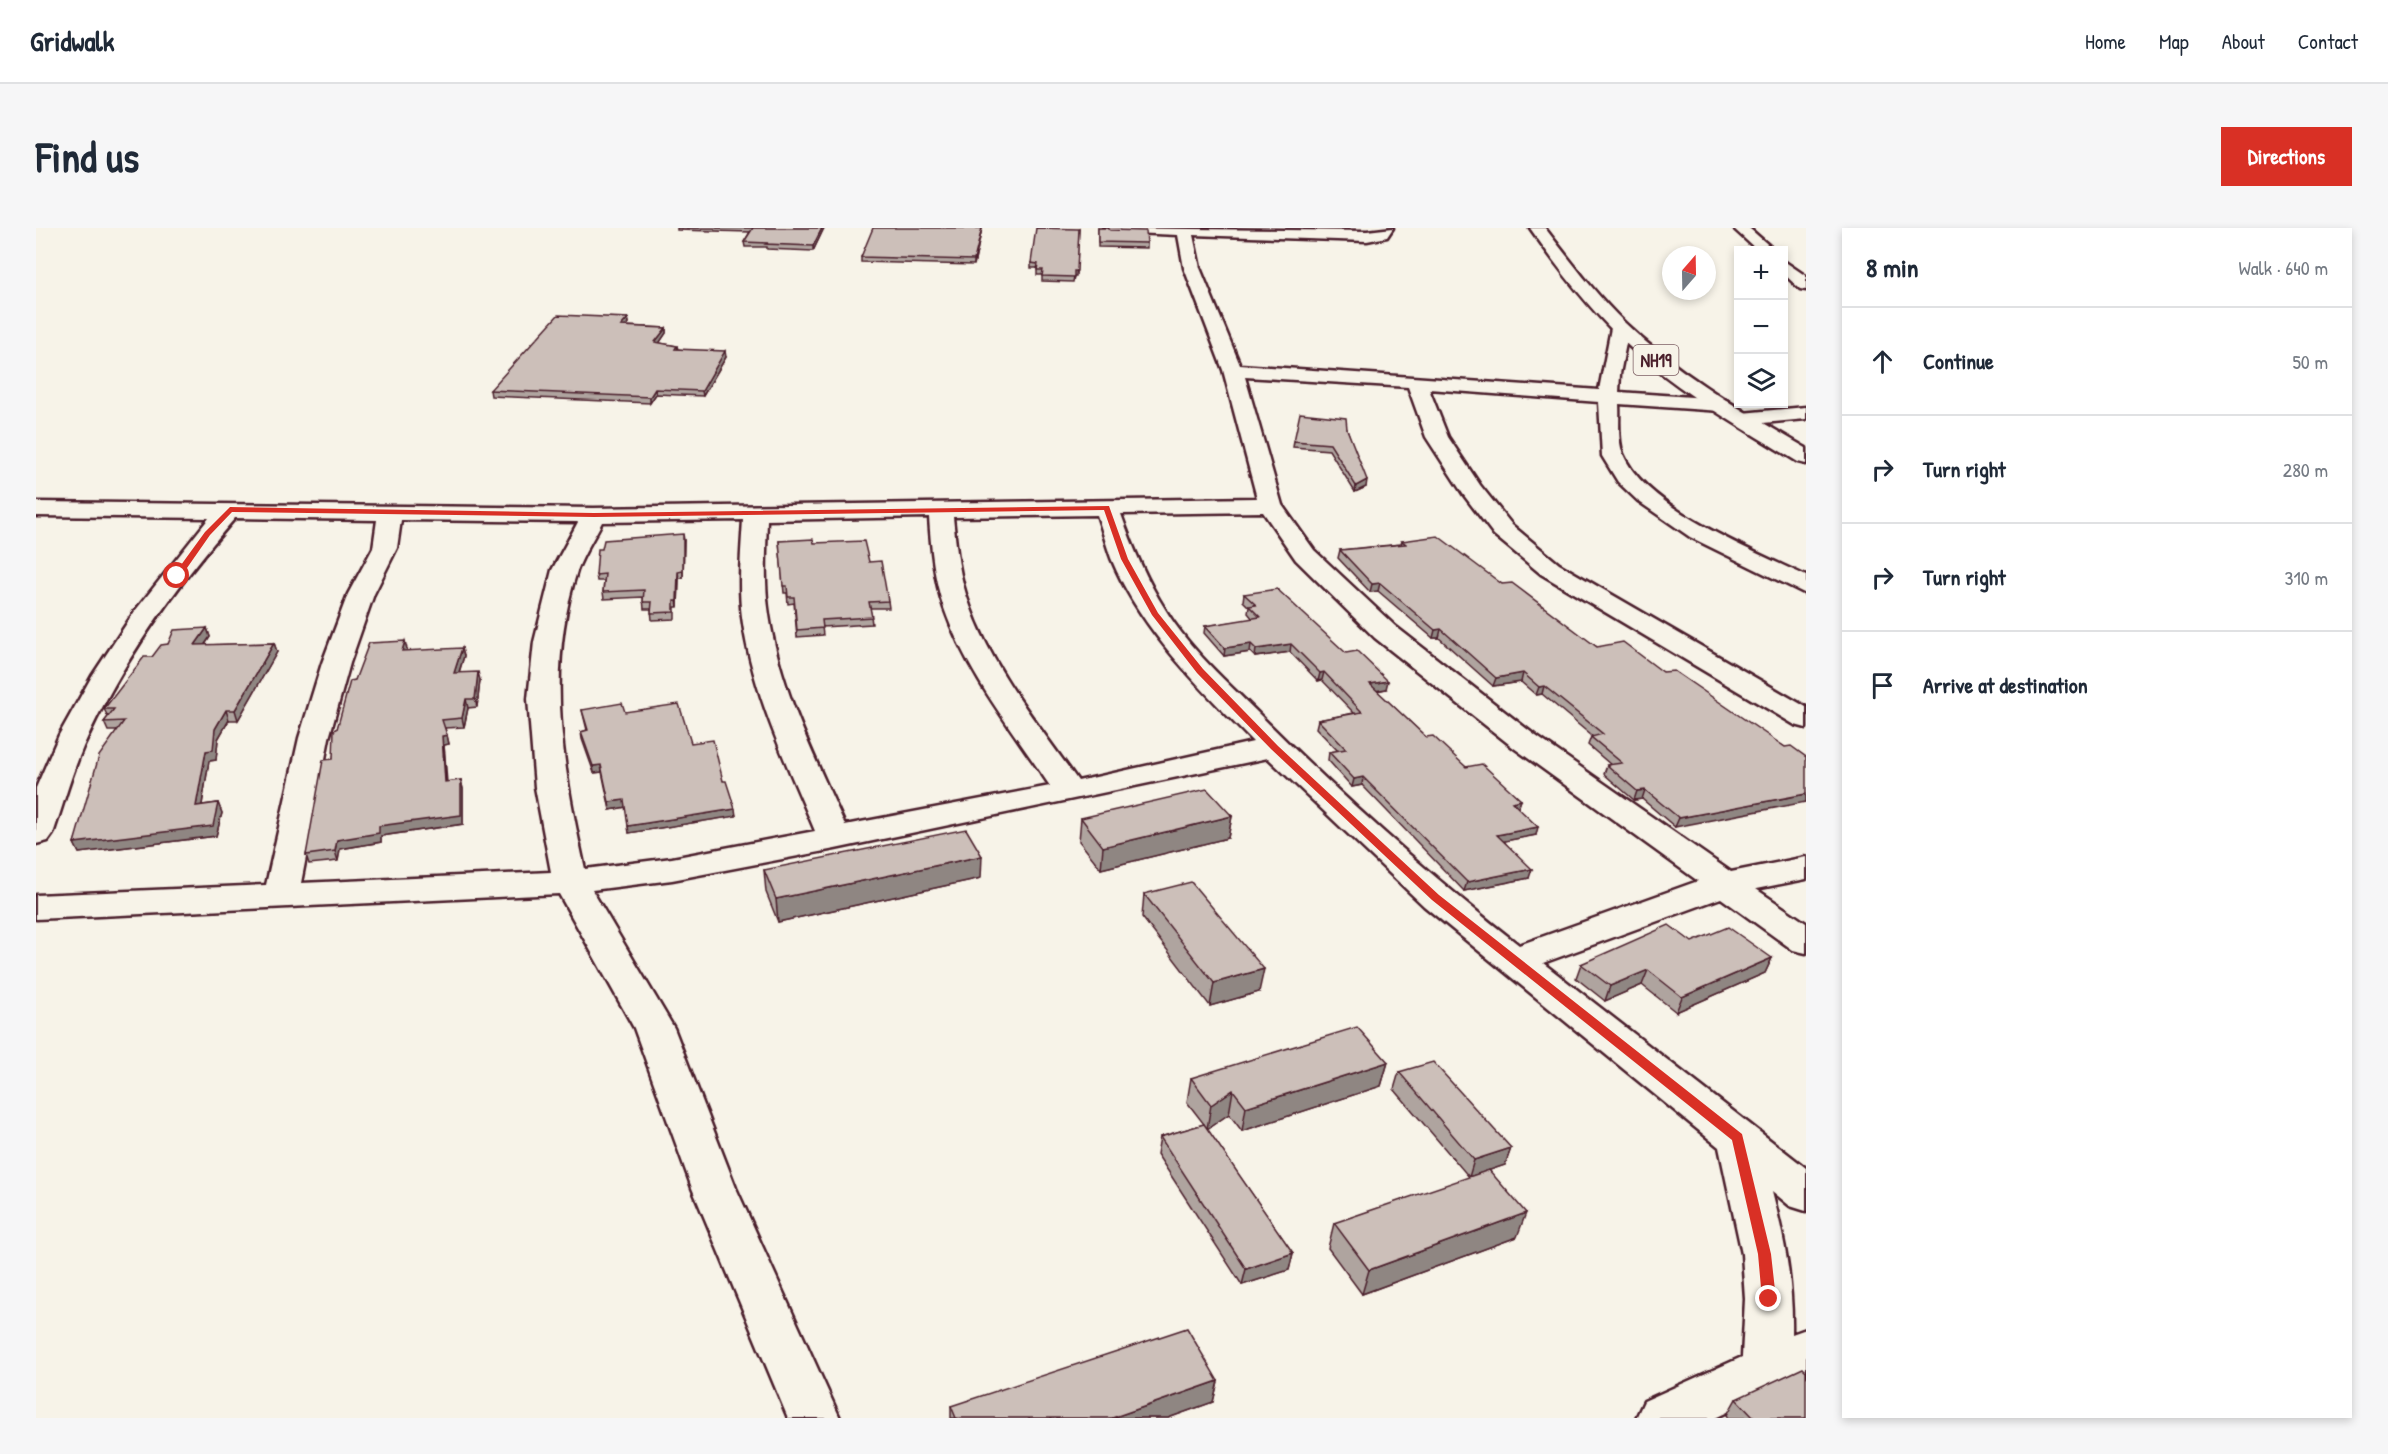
<!DOCTYPE html>
<html lang="en">
<head>
<meta charset="utf-8">
<style>
  :root { --surface:#fff; --page:#f6f6f7; --text:#1f2937; --muted:#747a83; --line:#e0e1e3; --accent:#d93025 }
  body { margin:0; font-family:"Patrick Hand",sans-serif; background:var(--page); color:var(--text) }
  .controls { position:absolute; right:18px; top:18px; display:grid; overflow:hidden; border-radius:0px; box-shadow:0 3px 9px #0003 }
  .controls button { width:54px; height:54px; display:grid; place-items:center; padding:0; border:0; border-bottom:2px solid var(--line); background:var(--surface); color:var(--text); font:30px sans-serif }
  .compass { position:absolute; left:1626px; top:18px; width:54px; height:54px; border-radius:50%; background:var(--surface); box-shadow:0 3px 9px #0003; rotate:20deg }
  .stop { position:absolute; width:18px; height:18px; margin:-14px; border:4px solid #d93025; border-radius:50%; background:#fff }
  .stop.end { background:#d93025; border-color:#fff; box-shadow:0 2px 6px #0008 }
  .list { margin:0; padding:0; list-style:none }
  h2 { display:flex; justify-content:space-between; align-items:center; height:78px; margin:0; padding:0 24px; font-size:26px }
  h2 small { font-size:20px; font-weight:400; color:var(--muted) }
  .list li { display:grid; grid-template-columns:39px 1fr auto; gap:18px; align-items:center; box-sizing:border-box; height:108px; padding:0 24px; border-top:2px solid var(--line) }
  .list b { display:block; font-size:22px; white-space:nowrap }
  .list em { font-size:20px; font-style:normal; color:var(--muted) }
  .icon { flex:none; width:33px; height:33px; fill:none; stroke:currentColor; stroke-width:2; stroke-linecap:round; stroke-linejoin:round }
  .map { position:relative; flex:none; width:1770px; height:1190px; overflow:hidden; border-radius:0px }
  header { display:flex; align-items:center; gap:36px; box-sizing:border-box; height:84px; padding:0 30px; background:var(--surface); border-bottom:2px solid var(--line) }
  header strong { font-size:28px }
  nav { display:flex; gap:33px; margin-inline-start:auto; font-size:21px }
  .intro { display:flex; align-items:center; justify-content:space-between; box-sizing:border-box; height:144px; padding:0 36px }
  h1 { margin:0; font-size:42px }
  .button { padding:15px 27px; border-radius:0px; background:var(--accent); color:#fff; font-size:21px; font-weight:700 }
  main { display:flex; gap:36px; padding:0 36px }
  aside { flex:1; background:var(--surface); border-radius:0px; box-shadow:0 3px 9px #0003 }
  .map>svg:first-child { display:block }
</style>
</head>
<body>
<header>
<strong>Gridwalk</strong>
<nav><a>Home</a><a>Map</a><a>About</a><a>Contact</a></nav>
</header>
<div class="intro"><h1>Find us</h1><a class="button">Directions</a></div>
<main>
<div class="map">
<svg width="1770" height="1190" viewBox="0 0 1770 1190">
  <rect width="100%" height="100%" fill="#f7f3e8"/>
  <filter id="ink" filterUnits="userSpaceOnUse"><feTurbulence type="fractalNoise" baseFrequency=".0167" numOctaves="2"/><feDisplacementMap in="SourceGraphic" scale="12" xChannelSelector="R" yChannelSelector="G"/><feConvolveMatrix kernelMatrix="1 2 1 2 8 2 1 2 1" color-interpolation-filters="sRGB"/></filter>
  <g filter="url(#ink)">
    <g fill="none" stroke-linecap="round" stroke-linejoin="round">
      <defs>
        <g id="street">
          <path d="M1067,0l264,3 26,-3 -6,9 -20,4 -174,-6 7,33 40,97 359,25 12,-62 9,-5 9,5 -9,46 -1,18 102,7 7,2 3,4 -3,4 -7,2 -102,-7c1,16 -2,35 4,50 22,54 133,98 183,122v18l-116,-57 -52,-36 -20,-19 -16,-26 -3,-54 -170,-13 19,48 32,48 32,40 47,39 247,143v21l-11,-3 -254,-151 -47,-39 -31,-41 -37,-57 -18,-50 -163,-10 37,128 32,45 81,76 141,110 195,136 75,-15v22l-50,10 50,34v30l-13,-3 -72,-52 -178,65 263,205v43l-16,-5 -18,-15c13,50 21,92 20,143l14,-5v46l-91,43h-79l8,-17 98,-44 3,-58 -3,-45 -23,-107 -295,-241 -156,-148 -433,91 -163,31 -80,10 82,138 62,160 104,230h-52l-96,-230 -58,-160 -75,-134 -523,25v-24l230,-10 33,-147 23,-75 26,-69 25,-46 4,-28 -142,-2c-60,69 -115,146 -152,229 -12,28 -20,58 -30,87l-5,7 -12,3v-56l23,-53 33,-59 43,-65 74,-93 -173,-2v-14l558,6 663,-10 -34,-128 -39,-102 -6,-33 -68,-3zM1227,284l33,48 79,78 139,110 184,133 -179,64c-91,-71 -178,-149 -260,-231 -32,-32 -70,-65 -94,-105 -19,-30 -32,-61 -44,-95zM1061,287c5,14 9,29 14,43 30,73 89,129 142,184l-175,39c-39,-56 -85,-110 -108,-175 -11,-28 -14,-59 -17,-89zM893,289c2,31 5,62 15,91 23,66 68,121 106,178l-205,39c-30,-67 -65,-136 -76,-210 -5,-31 -3,-64 -2,-95zM365,292l177,2 -26,48 -18,72 -6,57 7,88 16,85 -250,11 28,-145 21,-75 24,-69 23,-46zM707,292c-2,32 -5,65 -1,97 10,75 44,145 73,214l-143,27 -87,11c-22,-100 -40,-198 -8,-298 6,-17 17,-33 25,-49z"/>
          <polygon points="1697,0 1713,0 1738,22 1721,22"/>
          <polygon points="1748,33 1770,48 1770,62 1764,61 1748,46"/>
          <polygon points="1770,179 1770,191 1706,197 1699,195 1696,191 1699,187 1706,185"/>
        </g>
        <path id="highway" d="M1494,0h15c25,32 50,66 80,95 53,51 118,88 181,125v16l-8,-2c-57,-35 -116,-68 -166,-113 -39,-35 -72,-78 -102,-121z"/>
      </defs>
      <use href="#street" stroke="#4a1f2b" stroke-width="5"/>
      <use href="#highway" stroke="#4a1f2b" stroke-width="5"/>
      <use href="#street" fill="#f7f3e8" fill-rule="evenodd"/>
      <use href="#highway" fill="#f7f3e8" fill-rule="evenodd"/>
    </g>
    <g fill="#afa49f" stroke="#4a1f2b" stroke-width="1.5">
      <polygon points="641,0 788,0 777,23 731,21 731,19 709,19 708,14 714,4 641,2"/>
      <polygon points="946,0 938,37 825,34 825,29"/>
      <polygon points="1062,0 1111,15 1111,20 1062,19"/>
      <polygon points="1043,1 1040,48 1038,48 1037,54 1006,53 1006,47 1001,47 1001,40 995,40 995,35"/>
      <polygon points="592,90 593,95 590,98 630,100 630,105 623,115 641,118 642,121 690,129 667,168 620,166 614,175 455,168 454,162"/>
      <polygon points="1311,201 1330,259 1319,264 1293,222 1257,219 1258,213"/>
      <polygon points="648,312 647,350 643,350 642,379 639,379 639,391 616,392 615,381 608,381 607,369 568,371 567,364 568,353 561,353 560,347"/>
      <polygon points="743,313 778,315 833,334 852,373 853,380 834,380 836,396 786,399 787,407 761,409 758,375 752,376 751,365 748,365"/>
      <polygon points="1366,313 1466,356 1561,419 1627,444 1749,519 1639,599 1606,571 1598,572 1568,546 1571,537 1575,537 1552,517 1555,509 1556,508 1506,466 1500,467 1485,454 1457,458 1403,410 1397,410 1342,363 1334,364 1302,330 1304,322 1365,316"/>
      <polygon points="1208,366 1350,461 1341,463 1390,509 1430,539 1485,572 1482,580 1500,607 1468,613 1493,650 1428,663 1326,557 1316,559 1292,532 1293,524 1302,523 1280,500 1282,492 1318,485 1286,452 1282,453 1254,424 1219,429 1214,424 1188,428 1168,405 1169,398 1217,391 1212,385 1213,379 1207,373"/>
      <polygon points="171,400 174,409 169,417 238,415 241,424 202,492 193,492 182,511 180,532 173,533 166,577 182,575 186,585 180,608 43,625 38,615 81,503 72,503 68,494 72,489 68,481 116,429 132,416"/>
      <polygon points="371,421 371,423 428,428 423,445 444,452 441,479 432,480 428,499 409,500 413,516 408,517 411,554 425,552 427,561 427,596 345,608 345,614 304,621 302,633 273,636 270,627 297,531 301,501 319,452"/>
      <polygon points="546,482 589,484 655,515 687,553 700,588 593,605 590,579 574,582 566,544 558,545 546,511 545,504 551,502"/>
      <polygon points="1196,588 1192,610 1065,641 1043,613 1045,590"/>
      <polygon points="728,642 945,650 742,694 730,664"/>
      <polygon points="1108,666 1223,764 1174,778 1106,689"/>
      <polygon points="1656,714 1736,730 1729,745 1640,784 1606,757 1569,773 1540,750 1545,736"/>
      <polygon points="1352,834 1345,858 1206,903 1193,886 1171,901 1257,1025 1253,1042 1206,1057 1121,926 1124,909 1168,896 1151,874 1155,850"/>
      <polygon points="1363,844 1475,920 1469,937 1433,949 1358,861"/>
      <polygon points="1298,995 1481,1009 1326,1066 1292,1020"/>
      <polygon points="1182,1153 1177,1174 1132,1190 915,1190 915,1178"/>
      <polygon points="1700,1171 1770,1190 1693,1190 1691,1187"/>
    </g>
    <g fill="#8f8682" stroke="#4a1f2b" stroke-width="1.5">
      <polygon points="786,0 788,0 777,23 777,18"/>
      <polygon points="946,0 938,37 938,32"/>
      <polygon points="592,90 593,95 586,103 585,98"/>
      <polygon points="630,100 630,105 620,120 619,114"/>
      <polygon points="689,123 690,129 667,168 666,163"/>
      <polygon points="619,161 620,166 614,175 614,169"/>
      <polygon points="1331,252 1330,259 1319,264 1320,258"/>
      <polygon points="647,306 648,312 647,350"/>
      <polygon points="642,344 643,350 642,379 641,373"/>
      <polygon points="1344,355 1342,363 1334,364 1336,356"/>
      <polygon points="171,400 174,409 162,426 159,417"/>
      <polygon points="1405,401 1403,410 1397,410 1399,402"/>
      <polygon points="369,413 371,421 368,431 366,423"/>
      <polygon points="238,415 241,424 202,492 199,482"/>
      <polygon points="1215,416 1214,424 1188,428 1189,420"/>
      <polygon points="1255,416 1254,424 1219,429 1220,421"/>
      <polygon points="426,420 428,428 420,453 418,445"/>
      <polygon points="442,444 444,452 441,479 439,471"/>
      <polygon points="1288,444 1286,452 1282,453 1284,445"/>
      <polygon points="1487,445 1485,454 1457,458 1460,450"/>
      <polygon points="1352,453 1350,461 1333,464 1334,456"/>
      <polygon points="1508,458 1506,466 1500,467 1503,459"/>
      <polygon points="430,471 432,480 428,499 426,490"/>
      <polygon points="190,482 193,492 182,511 180,532 173,533 164,588 160,578 170,523 179,501"/>
      <polygon points="411,507 413,516 408,517 411,563 409,554 406,508"/>
      <polygon points="565,537 566,544 558,545 557,538"/>
      <polygon points="1327,549 1326,557 1316,559 1318,551"/>
      <polygon points="425,552 427,561 427,596 345,608 345,614 304,621 302,633 299,623 301,612"/>
      <polygon points="1609,562 1606,571 1598,572 1601,563"/>
      <polygon points="1770,566 1770,574 1639,599 1643,590"/>
      <polygon points="588,572 590,579 574,582 573,574"/>
      <polygon points="1485,572 1482,581 1476,574"/>
      <polygon points="182,575 186,585 180,608 43,625 38,615"/>
      <polygon points="699,581 700,588 593,605 592,598"/>
      <polygon points="1196,588 1192,610 1065,641 1067,619"/>
      <polygon points="1502,599 1500,607 1459,615 1461,607"/>
      <polygon points="946,628 945,650 742,694 740,671"/>
      <polygon points="1496,641 1493,650 1428,663 1431,654"/>
      <polygon points="1736,730 1729,745 1640,784 1646,769"/>
      <polygon points="1228,741 1223,764 1174,778 1178,755"/>
      <polygon points="1612,742 1606,757 1569,773 1574,758"/>
      <polygon points="1352,834 1345,858 1206,903 1210,879"/>
      <polygon points="1197,862 1193,886 1171,901 1175,877"/>
      <polygon points="1475,920 1469,937 1433,949 1438,932"/>
      <polygon points="1490,985 1481,1009 1326,1066 1333,1042"/>
      <polygon points="1257,1025 1253,1042 1206,1057 1210,1041"/>
      <polygon points="1182,1153 1177,1174 1132,1190 1076,1190"/>
    </g>
    <g fill="#ccbfb9" stroke="#4a1f2b" stroke-width="1.5">
      <polygon points="716,0 786,0 777,18 730,16 732,15 708,14 717,0"/>
      <polygon points="837,0 946,0 938,32 825,29"/>
      <polygon points="1000,0 1043,1 1041,43 1038,43 1038,49 1006,48 1007,42 1001,42 1002,36 995,35"/>
      <polygon points="1062,0 1072,0 1074,2 1110,3 1111,15 1062,14"/>
      <polygon points="522,87 592,90 585,98 630,100 619,114 641,118 639,121 689,123 666,163 619,161 614,169 454,162"/>
      <polygon points="1264,185 1310,190 1311,201 1331,252 1320,258 1294,216 1258,213"/>
      <polygon points="647,306 647,343 642,344 641,373 638,373 638,384 615,385 616,374 607,374 608,362 567,364 569,346 560,347 562,321 566,321 568,312"/>
      <polygon points="1402,308 1466,356 1476,355 1561,419 1587,414 1627,444 1638,443 1749,519 1755,518 1770,529 1770,566 1643,590 1609,562 1601,563 1571,537 1586,535 1555,509 1567,506 1508,458 1503,459 1487,445 1460,450 1405,401 1399,402 1344,355 1336,356 1304,322 1370,316 1366,313"/>
      <polygon points="777,311 778,315 828,313 833,334 845,333 852,373 833,374 836,389 786,392 787,400 761,402 758,369 752,369 751,358 747,358 743,313"/>
      <polygon points="1241,361 1310,425 1321,423 1352,453 1334,456 1390,509 1397,508 1430,539 1446,536 1485,572 1476,574 1502,599 1461,607 1496,641 1431,654 1327,549 1318,551 1293,524 1310,521 1282,492 1326,484 1288,444 1284,445 1255,416 1220,421 1215,416 1189,420 1169,398 1224,389 1213,378 1220,377 1208,366"/>
      <polygon points="171,400 159,417 238,415 199,482 190,482 179,501 177,522 170,523 160,578 182,575 177,598 38,615 63,528 88,493 68,494 78,481 68,481 108,429 116,429 125,417 132,416 138,402"/>
      <polygon points="369,413 366,423 426,420 418,445 442,444 439,471 430,471 426,490 406,492 411,507 406,508 409,554 425,552 425,587 343,598 343,605 301,612 299,623 270,627 287,532 297,531 298,502 301,501 314,453 319,452 333,415"/>
      <polygon points="586,475 589,484 643,476 655,515 677,512 687,553 690,553 699,581 592,598 588,572 573,574 565,537 557,538 545,504 552,502 546,482"/>
      <polygon points="1171,561 1196,588 1067,619 1045,590"/>
      <polygon points="930,601 946,628 740,671 728,642"/>
      <polygon points="1155,654 1228,741 1178,755 1108,666"/>
      <polygon points="1633,697 1656,714 1692,699 1736,730 1646,769 1612,742 1574,758 1545,736"/>
      <polygon points="1321,799 1352,834 1210,879 1197,862 1175,877 1155,850"/>
      <polygon points="1397,834 1475,920 1438,932 1363,844"/>
      <polygon points="1168,896 1257,1025 1210,1041 1124,909"/>
      <polygon points="1453,942 1490,985 1333,1042 1298,995"/>
      <polygon points="1151,1100 1182,1153 1076,1190 920,1190 915,1178"/>
      <polygon points="1767,1140 1770,1143 1770,1190 1718,1190 1700,1171"/>
    </g>
  </g>
  <polygon fill="#d93025" points="1073,278 1092,331 1122,385 1167,441 1242,518 1403,667 1706,906 1735,1026 1740,1071 1738,1076 1728,1076 1726,1071 1722,1026 1696,912 1396,672 1235,521 1161,445 1116,387 1085,331 1068,282 558,289 196,284 174,307 144,350 137,348 169,304 194,279 558,285"/>
  <g text-anchor="middle" dominant-baseline="central" stroke-width="6" stroke-linejoin="round" paint-order="stroke">
    <rect fill="#f7f3e8" stroke="#7e5f64" stroke-width="1.5" x="1597.5" y="117" width="45" height="30" rx="4.5"/>
    <g font-size="18" font-weight="bold" fill="#4a1f2b">
      <text x="1620" y="132">NH19</text>
    </g>
  </g>
</svg>
<div class="controls">
<button>+</button>
<button>−</button>
<button><svg class="icon" aria-label="layers" viewBox="0 0 24 24"><path d="M12 4l9 5-9 5-9-5zM3 14l9 5 9-5"/></svg></button>
</div>
<svg class="compass" viewBox="-18 -18 36 36"><path d="M0-13l5 13h-10z" fill="#e53935"/><path d="M0 13l5-13h-10z" fill="#747a83"/></svg>
<div class="stop" style="left:141px;top:348px"></div>
<div class="stop end" style="left:1733px;top:1071px"></div>
</div>
<aside>
<h2>8 min<small>Walk · 640 m</small></h2>
<ul class="list">
<li><svg class="icon" aria-label="ahead" viewBox="0 0 24 24"><path d="M12 20V5M6 11l6-6 6 6"/></svg><div><b>Continue</b></div><em>50 m</em></li>
<li><svg class="icon" aria-label="right" viewBox="0 0 24 24"><path d="M7 20v-9h11M14 6l5 5-5 5"/></svg><div><b>Turn right</b></div><em>280 m</em></li>
<li><svg class="icon" aria-label="right" viewBox="0 0 24 24"><path d="M7 20v-9h11M14 6l5 5-5 5"/></svg><div><b>Turn right</b></div><em>310 m</em></li>
<li><svg class="icon" aria-label="arrive" viewBox="0 0 24 24"><path d="M6 21V4h12l-3 4 3 4H6"/></svg><div><b>Arrive at destination</b></div></li>
</ul>
</aside>
</main>
</body>
</html>
